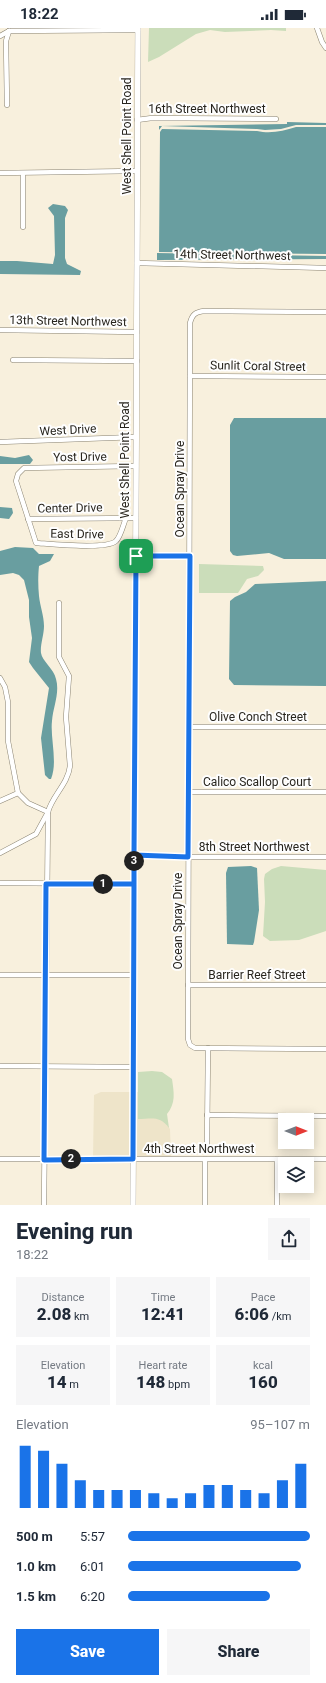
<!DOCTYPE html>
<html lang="en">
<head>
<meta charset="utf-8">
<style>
	:root { --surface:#fff; --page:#f6f6f7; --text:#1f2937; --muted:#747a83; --accent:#1a73e8 }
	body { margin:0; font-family:Roboto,sans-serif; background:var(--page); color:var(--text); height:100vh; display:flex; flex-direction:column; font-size:15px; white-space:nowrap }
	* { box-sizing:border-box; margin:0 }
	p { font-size:13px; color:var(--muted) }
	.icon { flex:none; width:22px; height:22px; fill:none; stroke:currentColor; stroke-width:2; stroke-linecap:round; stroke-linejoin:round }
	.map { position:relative; height:1177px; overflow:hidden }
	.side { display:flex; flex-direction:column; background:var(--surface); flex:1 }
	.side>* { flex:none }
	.needle { width:26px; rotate:90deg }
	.tools { position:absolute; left:278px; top:1085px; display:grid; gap:8px }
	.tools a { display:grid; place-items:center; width:36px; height:36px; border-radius:0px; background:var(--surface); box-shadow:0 2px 10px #0003; font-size:20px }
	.pin { position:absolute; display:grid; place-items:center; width:34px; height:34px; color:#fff; margin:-17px; border-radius:8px; box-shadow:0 2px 6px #0006 }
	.km { position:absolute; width:20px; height:20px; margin:-10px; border-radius:50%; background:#222; color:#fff; font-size:11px; line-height:20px; text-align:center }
	.round { display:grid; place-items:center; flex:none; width:42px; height:42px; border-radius:0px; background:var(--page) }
	.head { display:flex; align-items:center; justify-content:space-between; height:68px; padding:0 16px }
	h1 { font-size:22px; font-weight:800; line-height:30px }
	.metrics { display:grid; grid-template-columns:repeat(3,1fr); gap:6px; height:68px; padding:4px 16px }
	.metrics div { display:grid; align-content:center; border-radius:0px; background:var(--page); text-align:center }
	.metrics b { font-size:17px; font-weight:800 }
	.metrics small { font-size:11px; font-weight:400 }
	.metrics p { font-size:11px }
	.chart { height:112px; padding:8px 16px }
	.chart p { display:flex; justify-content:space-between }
	.chart svg { width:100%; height:72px; margin-top:4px; stroke:var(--accent); stroke-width:6 }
	.primary-button { display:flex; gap:8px; margin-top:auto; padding:8px 16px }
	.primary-button a { flex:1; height:46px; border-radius:0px; background:var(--accent); color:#fff; font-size:16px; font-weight:800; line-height:46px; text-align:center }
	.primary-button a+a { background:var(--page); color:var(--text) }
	ul { padding:0 16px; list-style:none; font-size:13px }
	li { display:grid; grid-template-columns:64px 48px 1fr; align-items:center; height:30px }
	li i { height:10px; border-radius:5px; background:var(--accent) }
	.status { display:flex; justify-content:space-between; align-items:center; height:28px; padding:0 20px; background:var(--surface); direction:ltr }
	.status svg { height:11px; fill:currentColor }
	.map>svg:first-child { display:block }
	.built { fill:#eee4c9 }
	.green { fill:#cbddba }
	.water { fill:#699ea0 }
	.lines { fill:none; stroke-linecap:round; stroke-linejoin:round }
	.minor-casing { stroke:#8a8371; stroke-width:5.5 }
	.tertiary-casing { stroke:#8a8371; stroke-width:6 }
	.minor { stroke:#fff; stroke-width:4.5 }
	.tertiary { stroke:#fff; stroke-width:5.5 }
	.route-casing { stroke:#fff; stroke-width:8 }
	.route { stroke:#1a73e8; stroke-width:5 }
	.labels { text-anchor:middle; stroke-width:4; stroke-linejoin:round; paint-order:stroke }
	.street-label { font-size:12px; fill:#28251e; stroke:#fefefe }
</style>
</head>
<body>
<div class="status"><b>18:22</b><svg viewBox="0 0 49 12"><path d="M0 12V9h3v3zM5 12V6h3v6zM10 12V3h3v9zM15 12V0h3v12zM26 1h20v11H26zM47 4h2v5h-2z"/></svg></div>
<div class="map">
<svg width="326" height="1177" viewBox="0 0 326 1177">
	<rect width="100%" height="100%" fill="#f8f0dd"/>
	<!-- built -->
	<g class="built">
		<polygon points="101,1064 131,1064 130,1129 93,1129 94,1067"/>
		<polygon points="136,1064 138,1064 138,1090 159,1090 165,1094 170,1101 171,1129 136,1129"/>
	</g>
	<!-- green -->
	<g class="green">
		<polygon points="149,0 286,0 286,3 271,2 225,4 210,2 196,6 159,29 148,34"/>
		<polygon points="199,536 263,538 264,542 258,548 247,551 238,565 199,565"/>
		<polygon points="281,838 326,842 326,903 299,912 270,913 263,908 265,874 264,851 265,846 272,841"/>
		<path d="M 152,1043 L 162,1044 L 172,1051 C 174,1065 176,1075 167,1086 L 169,1100 C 160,1087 151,1091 138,1091 L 138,1044 Z"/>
	</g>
	<!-- water -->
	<g class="water">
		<polygon points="287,94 326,95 326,97 296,97 281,101 265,102 257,101 162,98 159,102 159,98 287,96"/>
		<path d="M 296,99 L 326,99 L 326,226 L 159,224 L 160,104 L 162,101 L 257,103 C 271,106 283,103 296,99 Z"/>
		<polygon points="53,176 65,178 68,182 65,190 65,230 67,236 81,243 80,247 0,246 0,233 17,233 53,236 55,227 54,188 48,180"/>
		<polygon points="157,225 326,228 326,231 157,232"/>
		<polygon points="234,390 326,390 326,531 284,531 269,525 237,528 233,527 230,523 230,397"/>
		<polygon points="29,427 33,432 30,436 0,436 0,428 15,430"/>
		<polygon points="0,479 12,480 13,485 9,491 0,490"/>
		<path d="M 15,519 L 33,520 L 39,526 L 54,526 L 50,533 L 39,538 C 38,547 38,558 39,568 C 40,578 44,588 44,598 C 44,607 40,617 41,625 C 42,633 54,641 56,651 C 60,665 53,679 52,693 C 50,710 58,734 51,751 L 49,751 L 45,747 L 41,710 L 49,660 L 33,640 L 29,634 L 32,610 L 29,589 L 29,572 L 24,552 L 19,547 L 13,545 L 0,547 L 0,523 Z"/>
		<polygon points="326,553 326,658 234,657 229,651 230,573 235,569 246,564 255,556"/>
		<polygon points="251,838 257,840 259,882 254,914 253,917 227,916 226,845 228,839"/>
	</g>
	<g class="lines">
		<!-- minor casing -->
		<g class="minor-casing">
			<g id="minor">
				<polyline points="317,0 322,14 326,20"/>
				<polyline points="9,3 138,2"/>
				<polyline points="0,8 9,3"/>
				<polyline points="7,77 6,13 9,3"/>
				<polyline points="137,92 152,90 276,91"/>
				<polyline points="0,145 137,143"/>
				<polyline points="23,146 23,199"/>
				<polyline points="137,235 326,240"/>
				<path d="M 326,284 L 204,283 C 195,284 192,287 190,295 L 188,1011 L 190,1017 L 195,1020 L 326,1021"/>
				<polyline points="0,302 137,304"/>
				<polyline points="13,332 137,333"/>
				<polyline points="190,348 326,349"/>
				<polyline points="0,414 136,409"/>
				<path d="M 126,490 C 123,497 121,508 116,513 C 106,522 51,516 36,515 L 16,453 L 18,446 L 24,440 L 136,438"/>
				<polyline points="28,491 136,490"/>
				<polyline points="136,528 190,528"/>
				<polyline points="0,650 5,659 8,674 8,713 18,765 28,775 48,784 36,806 0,825"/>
				<polyline points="189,699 326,699"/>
				<polyline points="189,764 326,764"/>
				<polyline points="0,773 18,765"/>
				<polyline points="135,827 188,829 326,829"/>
				<polyline points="0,855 135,856"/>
				<polyline points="0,947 134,947"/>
				<polyline points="188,957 326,957"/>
				<polyline points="0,1038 133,1039"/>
				<polyline points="207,1087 326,1088"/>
				<polyline points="207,1118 208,1020"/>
				<polyline points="0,1131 326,1131"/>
				<polyline points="277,1131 277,1177"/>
				<path d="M 44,1177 L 48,784 C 52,768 68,756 70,738 L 66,689 L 69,648 L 59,629 L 59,575"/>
				<polyline points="205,1177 205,1131"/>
			</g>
		</g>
		<!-- tertiary casing -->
		<g class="tertiary-casing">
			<polyline id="tertiary" points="133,1177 138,0"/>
		</g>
		<!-- minor -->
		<use href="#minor" class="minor"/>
		<!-- tertiary -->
		<use href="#tertiary" class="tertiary"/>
	</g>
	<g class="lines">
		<!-- route casing -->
		<g class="route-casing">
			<polyline id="route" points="136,528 134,827 134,856 46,856 44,1132 133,1131 134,856 134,827 188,829 190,528 136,528"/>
		</g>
		<!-- route -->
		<use href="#route" class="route"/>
	</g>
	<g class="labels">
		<!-- street labels -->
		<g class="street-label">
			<text x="207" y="85">16th Street Northwest</text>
			<text transform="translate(127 108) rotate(-90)" y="4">West Shell Point Road</text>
			<text transform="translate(232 227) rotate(1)" y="4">14th Street Northwest</text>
			<text transform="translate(68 293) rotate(1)" y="4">13th Street Northwest</text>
			<text transform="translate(258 338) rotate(1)" y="4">Sunlit Coral Street</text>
			<text transform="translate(68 402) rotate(-3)" y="4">West Drive</text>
			<text transform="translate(80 429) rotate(-1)" y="4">Yost Drive</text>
			<text transform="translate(125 432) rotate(-90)" y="4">West Shell Point Road</text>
			<text transform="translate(180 461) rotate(-90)" y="4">Ocean Spray Drive</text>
			<text transform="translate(70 480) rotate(-1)" y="4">Center Drive</text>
			<text transform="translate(77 506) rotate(1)" y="4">East Drive</text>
			<text x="258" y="693">Olive Conch Street</text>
			<text x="257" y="758">Calico Scallop Court</text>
			<text x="254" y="823">8th Street Northwest</text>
			<text transform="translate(178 893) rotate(-90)" y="4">Ocean Spray Drive</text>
			<text x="257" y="951">Barrier Reef Street</text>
			<text x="199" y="1125">4th Street Northwest</text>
		</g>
	</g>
</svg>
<div class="tools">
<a><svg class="needle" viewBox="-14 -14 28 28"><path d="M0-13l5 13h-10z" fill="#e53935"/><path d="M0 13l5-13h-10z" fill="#747a83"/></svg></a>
<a><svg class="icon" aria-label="layers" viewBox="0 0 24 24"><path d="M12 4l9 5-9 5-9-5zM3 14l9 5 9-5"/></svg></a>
</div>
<div class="pin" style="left:136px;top:528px;background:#1e9e55"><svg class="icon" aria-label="arrive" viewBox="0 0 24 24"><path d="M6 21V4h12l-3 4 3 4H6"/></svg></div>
<b class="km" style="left:103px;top:856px">1</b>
<b class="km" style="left:71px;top:1131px">2</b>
<b class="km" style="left:134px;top:833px">3</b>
</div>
<section class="side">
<div class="head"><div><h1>Evening run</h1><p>18:22</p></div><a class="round"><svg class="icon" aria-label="share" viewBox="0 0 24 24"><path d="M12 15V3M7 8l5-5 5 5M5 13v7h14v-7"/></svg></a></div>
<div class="metrics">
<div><p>Distance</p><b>2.08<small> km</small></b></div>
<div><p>Time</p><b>12:41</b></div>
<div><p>Pace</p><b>6:06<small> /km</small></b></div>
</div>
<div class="metrics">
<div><p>Elevation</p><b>14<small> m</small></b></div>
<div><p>Heart rate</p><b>148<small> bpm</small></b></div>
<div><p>kcal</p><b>160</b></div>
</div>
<div class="chart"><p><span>Elevation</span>95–107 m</p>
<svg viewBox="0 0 160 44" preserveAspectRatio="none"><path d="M5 44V6M15 44V9M25 44V17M35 44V27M45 44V33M55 44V33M65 44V33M75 44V35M85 44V38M95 44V35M105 44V30M115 44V30M125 44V33M135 44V35M145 44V27M155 44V17"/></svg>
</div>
<ul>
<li><b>500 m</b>5:57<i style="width:100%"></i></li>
<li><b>1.0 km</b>6:01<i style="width:95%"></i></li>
<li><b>1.5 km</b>6:20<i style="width:78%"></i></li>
</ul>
<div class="primary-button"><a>Save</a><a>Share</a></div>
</section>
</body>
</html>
